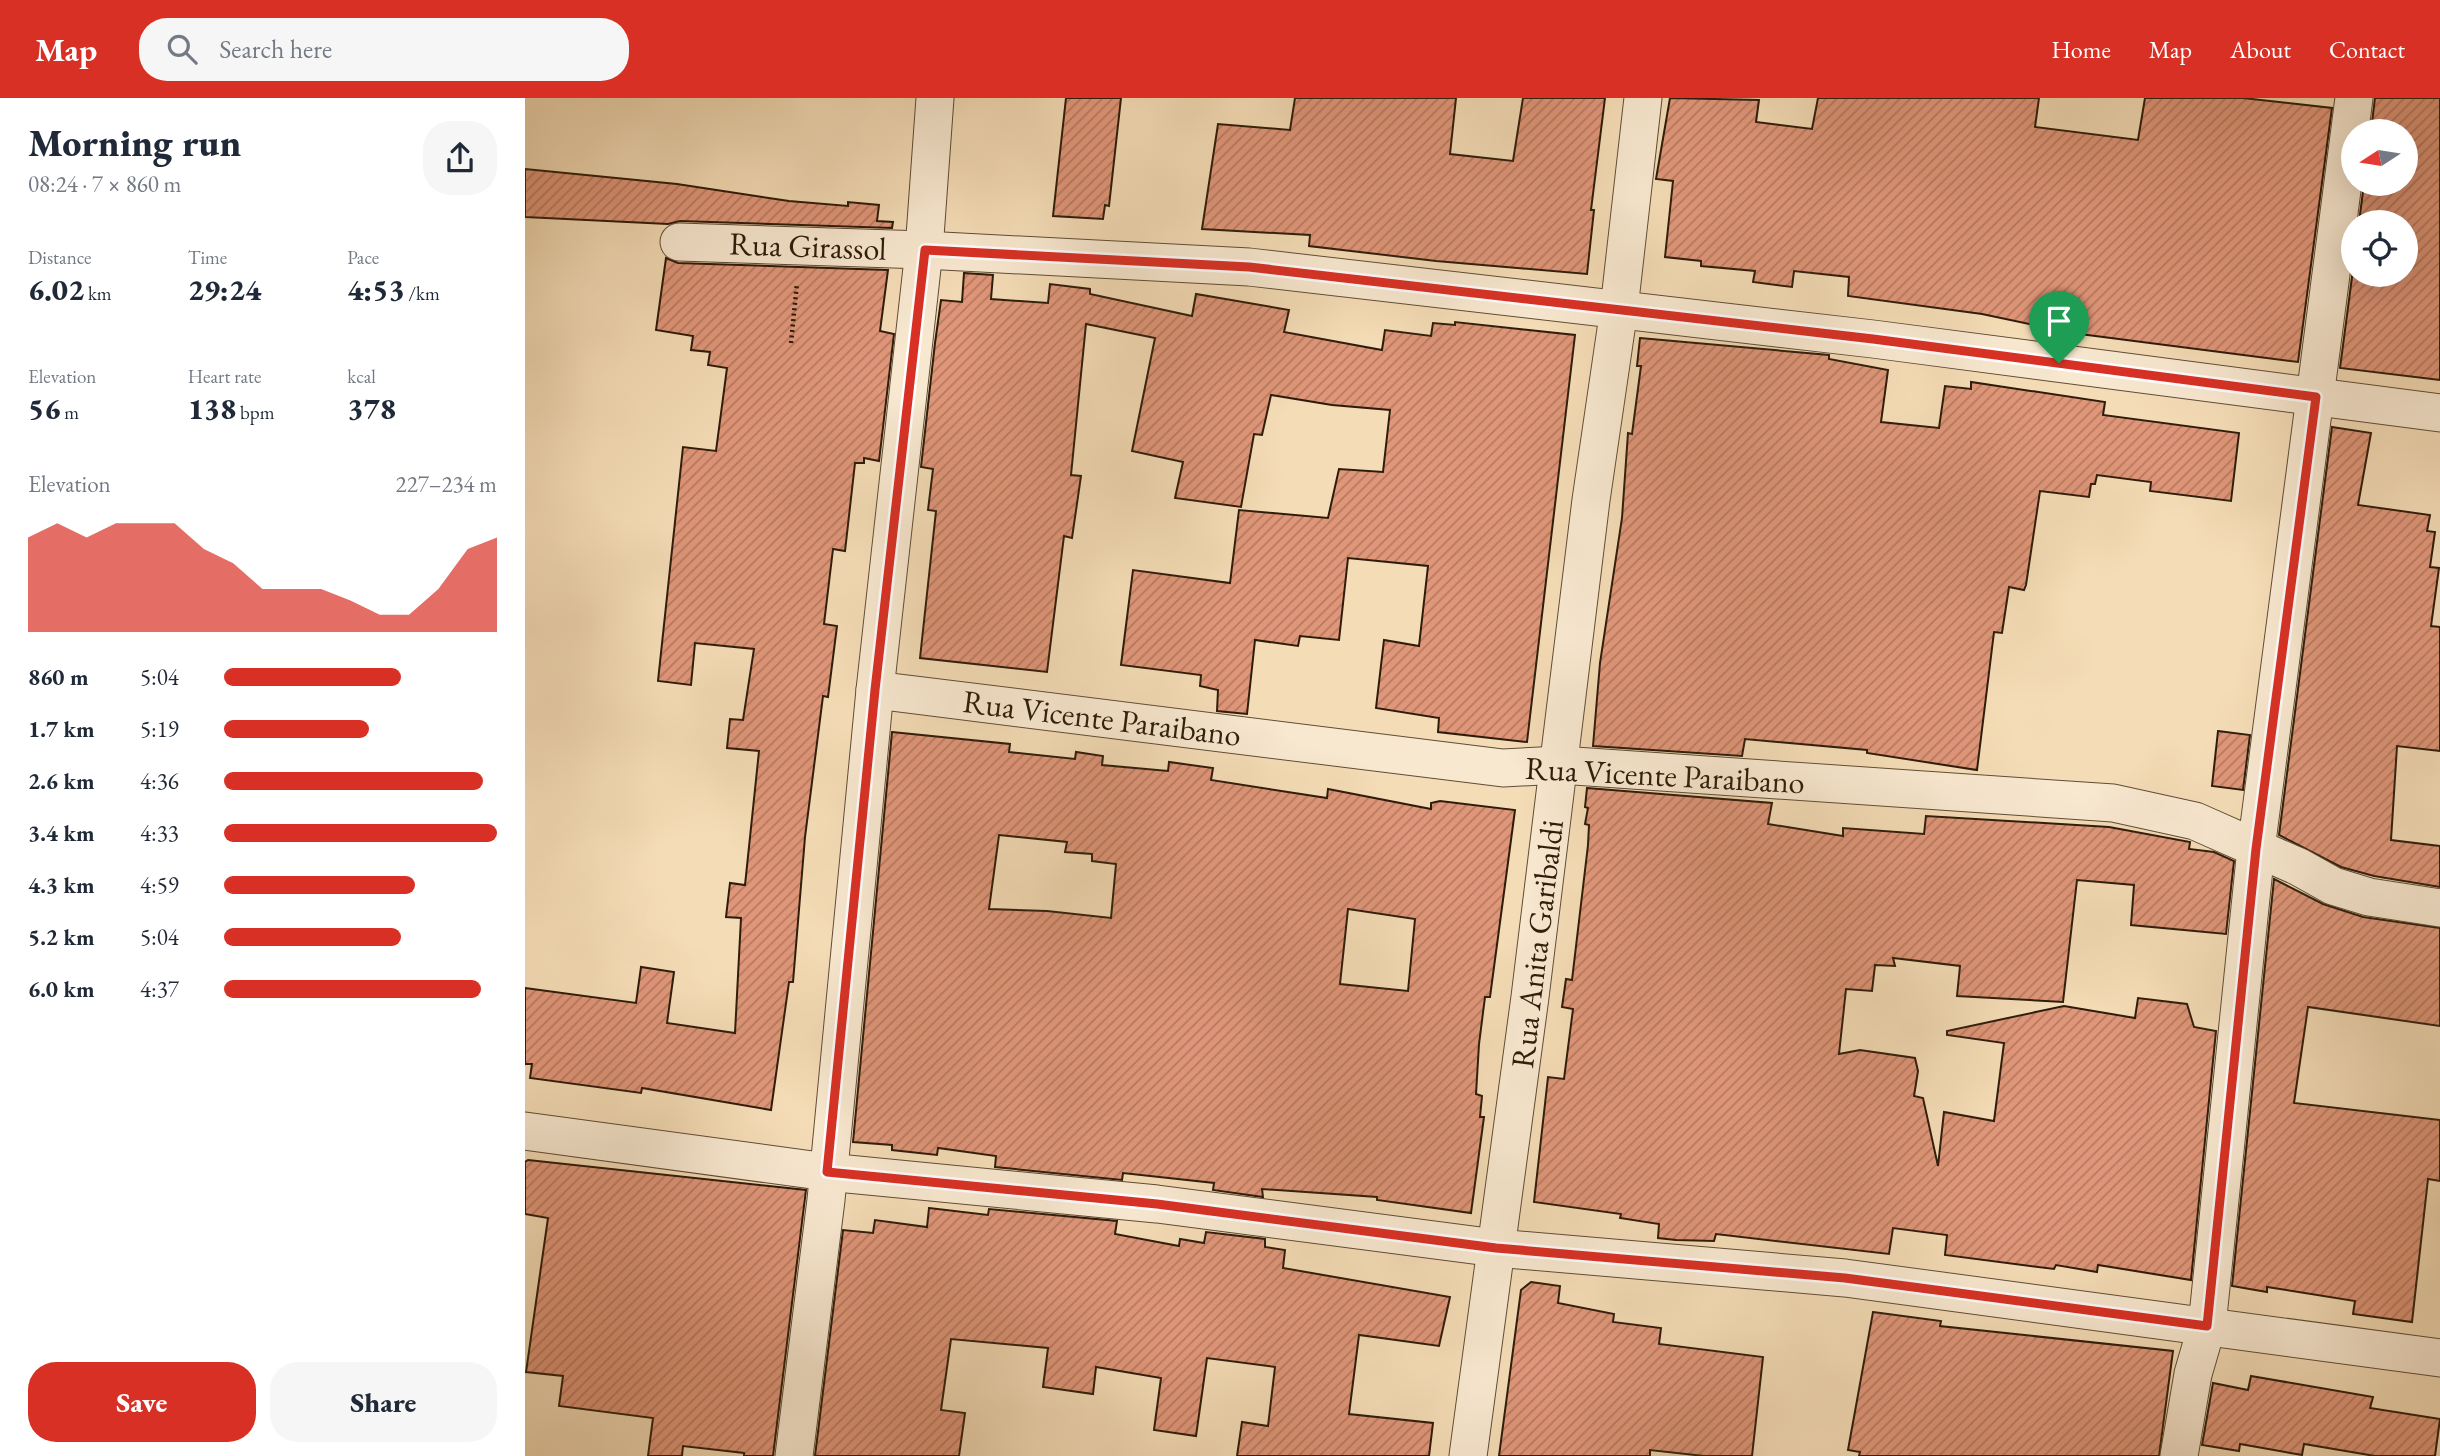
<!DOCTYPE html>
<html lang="en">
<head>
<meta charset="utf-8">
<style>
	:root { --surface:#fff; --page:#f6f6f7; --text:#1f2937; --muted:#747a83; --accent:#d93025 }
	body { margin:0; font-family:"EB Garamond",serif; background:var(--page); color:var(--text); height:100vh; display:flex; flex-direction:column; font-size:26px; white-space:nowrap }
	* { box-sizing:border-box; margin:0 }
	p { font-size:23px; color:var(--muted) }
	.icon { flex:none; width:38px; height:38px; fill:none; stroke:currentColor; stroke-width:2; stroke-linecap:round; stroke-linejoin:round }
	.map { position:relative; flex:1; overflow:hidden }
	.drawer { display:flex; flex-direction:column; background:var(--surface); width:525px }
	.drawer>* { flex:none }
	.needle { width:46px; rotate:258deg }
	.controls { position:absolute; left:1816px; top:21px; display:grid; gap:14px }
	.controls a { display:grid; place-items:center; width:77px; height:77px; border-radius:50%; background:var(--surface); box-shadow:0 7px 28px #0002; font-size:35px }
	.pin { position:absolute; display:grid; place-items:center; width:60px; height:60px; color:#fff; margin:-72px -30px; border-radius:50% 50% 50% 0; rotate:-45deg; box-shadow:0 0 7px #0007 }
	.pin .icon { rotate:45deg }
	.round { display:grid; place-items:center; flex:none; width:74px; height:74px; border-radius:28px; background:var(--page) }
	.overview { display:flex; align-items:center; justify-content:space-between; height:119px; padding:0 28px }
	h1 { font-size:38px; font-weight:800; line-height:52px }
	.metrics { display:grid; grid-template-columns:repeat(3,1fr); gap:10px; height:119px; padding:7px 28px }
	.metrics div { display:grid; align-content:center }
	.metrics b { font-size:30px; font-weight:800 }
	.metrics small { font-size:19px; font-weight:400 }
	.metrics p { font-size:19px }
	.chart { height:196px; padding:14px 28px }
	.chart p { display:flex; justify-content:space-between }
	.chart svg { width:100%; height:126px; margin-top:7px; fill:var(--accent); opacity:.7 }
	.cta { display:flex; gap:14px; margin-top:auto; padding:14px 28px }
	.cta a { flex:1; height:80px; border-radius:28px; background:var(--accent); color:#fff; font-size:28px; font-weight:800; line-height:80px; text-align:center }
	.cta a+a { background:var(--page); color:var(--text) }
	ul { padding:0 28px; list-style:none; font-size:23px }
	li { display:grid; grid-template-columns:112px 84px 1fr; align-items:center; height:52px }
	li i { height:18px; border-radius:9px; background:var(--accent) }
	header { display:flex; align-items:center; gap:42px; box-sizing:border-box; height:98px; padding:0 35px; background:var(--accent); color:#fff }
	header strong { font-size:33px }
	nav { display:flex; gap:38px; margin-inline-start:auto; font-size:24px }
	.search { width:490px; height:63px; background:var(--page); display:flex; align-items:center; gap:18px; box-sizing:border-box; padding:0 24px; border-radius:28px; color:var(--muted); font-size:26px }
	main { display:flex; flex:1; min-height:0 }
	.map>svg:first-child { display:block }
	.building { fill:url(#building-hatch); stroke:#2e1c0b; stroke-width:2; fill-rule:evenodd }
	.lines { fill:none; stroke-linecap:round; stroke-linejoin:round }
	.street-casing { stroke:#604c36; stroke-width:39 }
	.path { stroke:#2e1c0b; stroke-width:4.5; stroke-dasharray:2 3.5; stroke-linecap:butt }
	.street { stroke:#f8e8d0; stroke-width:37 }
	.route-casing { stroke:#fff; stroke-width:14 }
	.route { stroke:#d93025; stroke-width:9 }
	.labels { text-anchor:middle; stroke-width:5; stroke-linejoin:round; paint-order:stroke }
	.street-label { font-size:32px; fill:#2e1c0b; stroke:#f8e8d0 }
</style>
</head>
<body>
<header>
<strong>Map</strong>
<div class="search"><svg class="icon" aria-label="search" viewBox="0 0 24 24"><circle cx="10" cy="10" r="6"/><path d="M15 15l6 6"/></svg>Search here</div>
<nav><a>Home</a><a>Map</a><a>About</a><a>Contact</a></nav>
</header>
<main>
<section class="drawer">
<div class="overview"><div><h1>Morning run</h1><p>08:24 · 7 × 860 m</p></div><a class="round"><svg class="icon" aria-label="share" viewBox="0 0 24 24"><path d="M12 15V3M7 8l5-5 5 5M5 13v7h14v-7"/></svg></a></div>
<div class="metrics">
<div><p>Distance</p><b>6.02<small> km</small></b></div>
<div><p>Time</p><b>29:24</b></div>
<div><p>Pace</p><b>4:53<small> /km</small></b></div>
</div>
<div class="metrics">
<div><p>Elevation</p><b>56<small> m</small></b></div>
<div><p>Heart rate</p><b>138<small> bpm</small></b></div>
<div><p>kcal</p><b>378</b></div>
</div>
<div class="chart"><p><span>Elevation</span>227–234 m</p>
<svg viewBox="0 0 160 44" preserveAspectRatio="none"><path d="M0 44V11L10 6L20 11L30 6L40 6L50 6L60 15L70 20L80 29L90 29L100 29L110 33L120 38L130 38L140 29L150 15L160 11V44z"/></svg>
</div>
<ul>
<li><b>860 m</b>5:04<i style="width:65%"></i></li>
<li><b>1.7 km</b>5:19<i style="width:53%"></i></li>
<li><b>2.6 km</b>4:36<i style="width:95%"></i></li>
<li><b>3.4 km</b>4:33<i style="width:100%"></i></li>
<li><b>4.3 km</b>4:59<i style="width:70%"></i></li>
<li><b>5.2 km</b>5:04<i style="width:65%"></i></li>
<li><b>6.0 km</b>4:37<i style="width:94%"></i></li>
</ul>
<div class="cta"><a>Save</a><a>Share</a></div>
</section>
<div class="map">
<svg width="1915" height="1358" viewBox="0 0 1915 1358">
	<defs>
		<pattern id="building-hatch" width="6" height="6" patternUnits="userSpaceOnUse" patternTransform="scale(1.75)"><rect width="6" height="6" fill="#e09679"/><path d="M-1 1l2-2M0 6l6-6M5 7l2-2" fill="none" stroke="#b67a61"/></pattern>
	</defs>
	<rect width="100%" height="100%" fill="#f4dcb6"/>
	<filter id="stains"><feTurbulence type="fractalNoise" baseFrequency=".00286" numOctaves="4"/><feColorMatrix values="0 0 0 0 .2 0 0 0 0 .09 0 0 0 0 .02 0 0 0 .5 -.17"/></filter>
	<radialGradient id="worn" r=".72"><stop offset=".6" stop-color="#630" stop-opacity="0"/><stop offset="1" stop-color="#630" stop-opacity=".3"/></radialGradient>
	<!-- building -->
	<g class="building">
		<polygon points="541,0 596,0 584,108 580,107 578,121 528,118"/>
		<polygon points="770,0 931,0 925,56 988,63 998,0 1080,0 1066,112 1069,112 1062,176 911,163 784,148 785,137 677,131 693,26 765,32"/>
		<polygon points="1145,0 1234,2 1231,24 1287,31 1293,0 1514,0 1510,29 1613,42 1620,0 1718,0 1807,10 1773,264 1547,235 1457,216 1323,198 1324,179 1269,173 1267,189 1228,184 1230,173 1176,168 1176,163 1140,159 1148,83 1131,81"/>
		<polygon points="1850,0 1915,0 1915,282 1815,270 1829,164 1829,177 1881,177 1881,124 1834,124 1839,86 1881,86 1881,33 1846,33"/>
		<polygon points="0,71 152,86 264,103 323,108 323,104 354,107 352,123 368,124 367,130 155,123 143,126 0,119"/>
		<polygon points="141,160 153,165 363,172 355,233 369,236 354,363 339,360 339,365 330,365 320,453 308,451 299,526 312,528 303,599 298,598 280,739 268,884 264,884 246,1012 117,990 116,995 5,980 7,966 0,966 0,890 111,905 116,869 149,874 142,925 210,935 216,820 201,819 205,785 220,787 234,653 202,650 205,621 218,622 229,551 170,545 166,587 133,583 158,349 191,353 202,270 183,267 185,254 166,252 168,238 131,232"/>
		<polygon points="439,175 468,177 466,201 523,205 525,186 565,191 565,196 667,218 671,196 764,212 759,234 857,252 860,232 906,238 908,225 930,227 930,224 1050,237 1002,644 913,634 914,620 851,610 859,542 894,548 903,468 823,460 814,542 775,538 773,548 730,542 722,616 692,613 693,592 675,588 676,577 596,567 608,472 705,485 714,412 803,420 814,371 858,374 865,312 807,307 746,297 737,337 729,336 716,409 650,400 658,364 607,353 630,240 561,226 546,377 556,378 547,440 539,438 522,574 395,560 411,413 403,412 408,371 396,369 410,245 416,202 437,204"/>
		<polygon points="1115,240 1304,257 1304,261 1363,272 1356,324 1414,330 1420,288 1446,291 1446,284 1580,304 1578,317 1714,335 1706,403 1625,393 1626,384 1572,377 1570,386 1566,386 1564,399 1515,393 1501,487 1499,492 1484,489 1477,535 1469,534 1452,672 1342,655 1342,652 1220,641 1217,658 1068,648 1075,565 1097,420 1103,335 1107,336 1116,268 1112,268"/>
		<polygon points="1807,329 1846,335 1833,407 1905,417 1902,433 1910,434 1905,469 1914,470 1906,528 1915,529 1915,653 1872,648 1866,742 1915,748 1915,789 1849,778 1816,769 1754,737"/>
		<polygon points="1693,633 1725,637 1718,692 1687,688"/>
		<path d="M 367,634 L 485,646 L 484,654 L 550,661 L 551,654 L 578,658 L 577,667 L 643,673 L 644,664 L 688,670 L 686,682 L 802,700 L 803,691 L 906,711 L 906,705 L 915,703 L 990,712 L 965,899 L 960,899 L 954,946 L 951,996 L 957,998 L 955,1019 L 959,1019 L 946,1115 L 852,1102 L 852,1099 L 737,1091 L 738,1099 L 688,1092 L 689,1085 L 598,1075 L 597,1082 L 470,1069 L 471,1058 L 413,1050 L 412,1057 L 367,1052 L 367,1047 L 328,1044 ZM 474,737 L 542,744 L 540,754 L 567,756 L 567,763 L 591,766 L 586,820 L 522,813 L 464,811 ZM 823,811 L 890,821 L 883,893 L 815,886 Z"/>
		<polygon points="1062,690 1247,705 1243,726 1318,738 1318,730 1399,736 1401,718 1584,729 1665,744 1664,751 1689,754 1709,763 1701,836 1606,827 1609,787 1552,782 1538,904 1432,898 1435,868 1368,860 1370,868 1350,867 1347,893 1321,891 1314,956 1335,952 1390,960 1393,973 1389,998 1398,1000 1413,1068 1419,1014 1469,1023 1479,945 1422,937 1422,933 1539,908 1610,920 1613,900 1662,906 1669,929 1691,933 1666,1182 1573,1167 1572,1174 1531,1167 1529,1171 1420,1157 1422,1137 1368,1130 1364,1156 1191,1136 1189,1143 1151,1142 1133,1140 1134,1126 1095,1120 1096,1116 1009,1104 1023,979 1039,981 1048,911 1037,909 1041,881 1047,882 1063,747 1064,727 1060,726 1063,710 1060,709"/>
		<polygon points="1749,781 1798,806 1838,819 1915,830 1915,928 1783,909 1769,1005 1915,1022 1915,1083 1903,1081 1887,1224 1828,1216 1830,1203 1742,1189 1742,1194 1707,1188"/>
		<polygon points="3,1062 281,1092 248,1358 219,1358 219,1355 158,1348 157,1358 123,1358 128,1320 34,1308 38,1278 1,1274 23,1120 0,1116 0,1064"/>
		<polygon points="404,1110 463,1117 464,1111 592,1123 590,1136 654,1148 655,1141 679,1145 681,1134 740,1141 740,1149 760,1152 758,1170 925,1199 914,1248 834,1237 824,1316 908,1325 904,1358 712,1358 717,1324 743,1328 750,1269 682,1260 671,1338 629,1332 636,1280 571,1269 568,1296 518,1289 523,1250 426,1241 416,1312 440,1315 434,1358 290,1358 318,1132 348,1135 350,1122 402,1129"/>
		<polygon points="1006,1184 1035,1188 1033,1205 1089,1216 1088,1224 1136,1230 1134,1246 1238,1259 1227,1358 1179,1358 1125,1352 1125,1358 974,1358 996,1192"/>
		<polygon points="1348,1214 1416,1223 1415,1228 1648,1253 1634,1358 1334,1358 1335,1354 1323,1352"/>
		<polygon points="1726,1278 1848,1299 1845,1310 1915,1321 1910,1358 1850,1358 1779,1346 1777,1357 1715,1346 1714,1353 1677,1347 1688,1285 1723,1292"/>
	</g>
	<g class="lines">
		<!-- street casing -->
		<g class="street-casing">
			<g id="street">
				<polyline points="154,144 399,152 724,169 1348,241 1915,315"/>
				<polyline points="350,592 978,670 1035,667 1588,705 1670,723 1774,769 1808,788 1844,799 1915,810"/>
				<polyline points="0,1033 302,1074 632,1106 971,1150 1320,1180 1915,1260"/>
				<polyline points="269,1358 301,1102 350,592 399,152 410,0"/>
				<polyline points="943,1358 1005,899 1066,402 1094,211 1118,0"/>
				<polyline points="1654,1358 1668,1276 1682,1228 1731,751 1829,0"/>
			</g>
		</g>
		<!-- path -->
		<polyline class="path" points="266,245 272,185"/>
		<!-- street -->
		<use href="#street" class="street"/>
	</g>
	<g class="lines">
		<!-- route casing -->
		<g class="route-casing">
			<polygon id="route" points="400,152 724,169 1348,241 1791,299 1731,751 1682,1228 1320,1180 971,1150 632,1106 302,1074 350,592"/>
		</g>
		<!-- route -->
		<use href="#route" class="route"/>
	</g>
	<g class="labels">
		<!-- street labels -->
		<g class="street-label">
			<text transform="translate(283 148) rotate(2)" y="11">Rua Girassol</text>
			<text transform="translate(577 620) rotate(7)" y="11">Rua Vicente Paraibano</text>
			<text transform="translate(1140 677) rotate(3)" y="11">Rua Vicente Paraibano</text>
			<text transform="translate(1012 846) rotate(-83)" y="11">Rua Anita Garibaldi</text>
		</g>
	</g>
	<rect width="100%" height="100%" filter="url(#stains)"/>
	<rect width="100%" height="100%" fill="url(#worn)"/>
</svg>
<div class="controls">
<a><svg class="needle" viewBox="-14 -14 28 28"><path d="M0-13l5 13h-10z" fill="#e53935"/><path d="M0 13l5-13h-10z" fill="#747a83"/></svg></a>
<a><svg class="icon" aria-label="locate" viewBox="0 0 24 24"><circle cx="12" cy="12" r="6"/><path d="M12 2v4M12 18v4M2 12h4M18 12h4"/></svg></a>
</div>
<div class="pin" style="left:1534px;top:265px;background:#1e9e55"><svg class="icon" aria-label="arrive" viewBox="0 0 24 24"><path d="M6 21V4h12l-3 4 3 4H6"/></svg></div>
</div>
</main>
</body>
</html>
